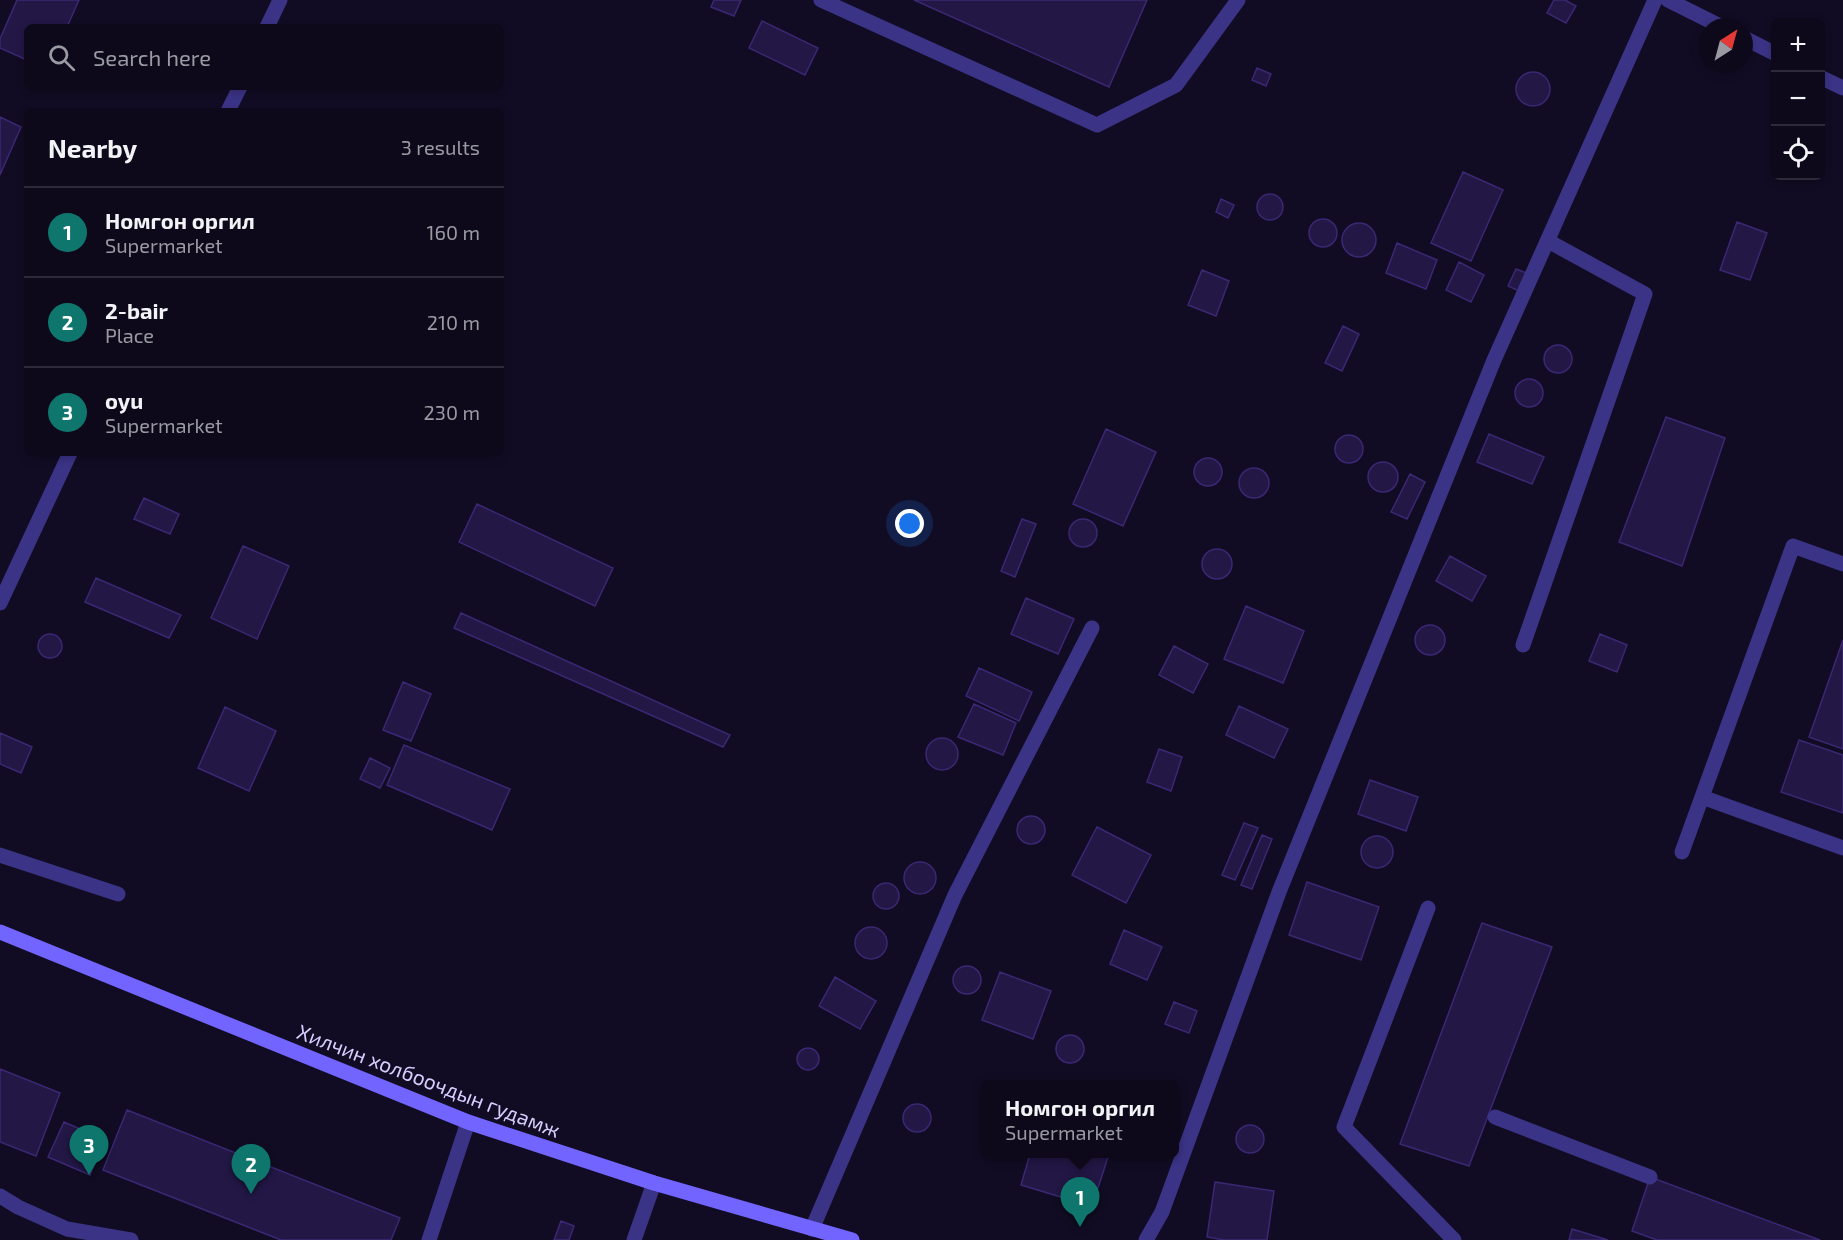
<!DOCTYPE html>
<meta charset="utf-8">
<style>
body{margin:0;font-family:"Exo 2",sans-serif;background:#1b1727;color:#f1f3f6}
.controls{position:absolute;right:18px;top:18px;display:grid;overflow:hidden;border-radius:9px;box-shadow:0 3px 9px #0003}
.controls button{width:54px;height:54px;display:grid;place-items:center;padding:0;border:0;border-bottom:2px solid #2d2a39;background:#0d091a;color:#f1f3f6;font:30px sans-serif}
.compass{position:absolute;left:1699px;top:18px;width:54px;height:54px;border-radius:50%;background:#0d091a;box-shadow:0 3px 9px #0003;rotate:36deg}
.you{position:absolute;left:910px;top:524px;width:21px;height:21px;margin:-15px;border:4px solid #fff;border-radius:50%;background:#1a73e8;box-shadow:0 0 0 9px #1a73e833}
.badge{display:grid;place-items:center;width:39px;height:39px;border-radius:50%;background:#0f766e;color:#fff;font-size:20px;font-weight:700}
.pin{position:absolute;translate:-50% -50px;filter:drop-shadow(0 2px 3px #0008)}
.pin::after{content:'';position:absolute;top:32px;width:21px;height:18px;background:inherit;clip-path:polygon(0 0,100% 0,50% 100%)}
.popup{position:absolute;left:981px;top:1080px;width:198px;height:78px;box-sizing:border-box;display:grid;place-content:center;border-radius:9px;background:#0d091a;filter:drop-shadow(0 2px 4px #0005);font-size:20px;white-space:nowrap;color:#9a9aa2}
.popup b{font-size:22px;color:#f1f3f6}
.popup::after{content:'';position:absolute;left:50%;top:100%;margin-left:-12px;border:12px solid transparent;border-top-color:#0d091a}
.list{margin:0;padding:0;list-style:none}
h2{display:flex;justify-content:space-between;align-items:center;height:78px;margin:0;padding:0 24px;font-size:26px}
h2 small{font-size:20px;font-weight:400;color:#9a9aa2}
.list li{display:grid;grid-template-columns:39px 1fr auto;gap:18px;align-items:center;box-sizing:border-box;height:90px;padding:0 24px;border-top:2px solid #2d2a39}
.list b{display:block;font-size:22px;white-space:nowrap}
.list p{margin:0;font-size:20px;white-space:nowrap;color:#9a9aa2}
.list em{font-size:20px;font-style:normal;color:#9a9aa2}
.icon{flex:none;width:33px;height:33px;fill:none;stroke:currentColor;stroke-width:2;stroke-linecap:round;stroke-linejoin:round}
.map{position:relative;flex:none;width:1843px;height:1240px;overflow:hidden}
.search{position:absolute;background:#0d091a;box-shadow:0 3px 9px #0003;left:24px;top:24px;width:480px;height:66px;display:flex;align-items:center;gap:15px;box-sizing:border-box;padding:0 21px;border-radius:9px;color:#9a9aa2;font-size:22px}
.panel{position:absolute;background:#0d091a;box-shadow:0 3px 9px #0003;left:24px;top:108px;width:480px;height:348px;border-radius:9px}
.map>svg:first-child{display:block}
.building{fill:#231746;stroke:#3b2773;stroke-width:1.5}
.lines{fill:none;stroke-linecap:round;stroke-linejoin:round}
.lane{stroke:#3b3386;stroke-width:15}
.street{stroke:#3b3386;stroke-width:15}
.secondary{stroke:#7265ff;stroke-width:15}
.labels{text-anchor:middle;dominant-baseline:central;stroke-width:6;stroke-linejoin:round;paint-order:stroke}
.street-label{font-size:21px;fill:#d7ceff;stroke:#110c23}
</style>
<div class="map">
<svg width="1843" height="1240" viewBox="0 0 1843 1240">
<rect width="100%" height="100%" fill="#110c23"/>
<path class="building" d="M17,0H79L67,27H27V60L0,48V39Z
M714,0H741L734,16L711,7Z
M914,0H1147L1109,87Z
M1554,0H1565L1576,6L1566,23L1547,13Z
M762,21L818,48L805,75L749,48Z
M1257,68L1271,74L1266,86L1252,80Z
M1516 89a17 17 0 1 1 34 0a17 17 0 1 1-34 0Z
M0,117L21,127L0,175Z
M1463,172L1503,190L1471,261L1431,243Z
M1257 207a13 13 0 1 1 26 0a13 13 0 1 1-26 0Z
M1221,199L1234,205L1228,218L1216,212Z
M1309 233a14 14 0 1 1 28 0a14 14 0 1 1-28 0Z
M1737,222L1767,233L1750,280L1720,270Z
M1342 240a17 17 0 1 1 34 0a17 17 0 1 1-34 0Z
M1397,243L1437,260L1426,289L1386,273Z
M1459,262L1484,275L1471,302L1446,290Z
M1516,269L1529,274L1521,292L1508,286Z
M1202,270L1229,281L1216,316L1188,305Z
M1343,326L1359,334L1342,371L1325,363Z
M1544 359a14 14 0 1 1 28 0a14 14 0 1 1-28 0Z
M1515 393a14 14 0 1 1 28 0a14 14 0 1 1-28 0Z
M1666,417L1725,438L1682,566L1619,542Z
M1106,429L1156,452L1123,526L1073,504Z
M1489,434L1544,457L1532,484L1477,462Z
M1335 449a14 14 0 1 1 28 0a14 14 0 1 1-28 0Z
M1194 472a14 14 0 1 1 28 0a14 14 0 1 1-28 0Z
M1368 477a15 15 0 1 1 30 0a15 15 0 1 1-30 0Z
M1239 483a15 15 0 1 1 30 0a15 15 0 1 1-30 0Z
M1410,474L1425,482L1407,519L1391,512Z
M144,498L179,514L170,534L134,519Z
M477,504L613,568L595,606L459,542Z
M1022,519L1036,524L1015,577L1001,571Z
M1069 533a14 14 0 1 1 28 0a14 14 0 1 1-28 0Z
M243,546L289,566L257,639L211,618Z
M1202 564a15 15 0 1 1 30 0a15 15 0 1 1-30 0Z
M1450,556L1486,576L1472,601L1436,581Z
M96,578L181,615L169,638L85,602Z
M1026,598L1074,619L1058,654L1011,634Z
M1246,606L1304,631L1283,683L1224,659Z
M461,613L730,735L723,747L454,628Z
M1415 640a15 15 0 1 1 30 0a15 15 0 1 1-30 0Z
M1600,634L1627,645L1617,672L1589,661Z
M38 646a12 12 0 1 1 24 0a12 12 0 1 1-24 0Z
M1843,640V749L1809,737Z
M1174,646L1208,664L1193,693L1159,675Z
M979,668L1032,692L1019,721L966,696Z
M403,682L431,694L411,741L383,730Z
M974,704L1016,723L1003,755L958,737Z
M1239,706L1288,729L1274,758L1226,735Z
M225,707L276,731L249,791L198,768Z
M0,733L32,747L21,773L0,764Z
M926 754a16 16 0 1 1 32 0a16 16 0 1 1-32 0Z
M1799,740L1843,755V813L1781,792Z
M404,745L510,789L492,830L387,785Z
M1159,749L1182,757L1171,791L1147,782Z
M370,758L390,768L380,788L360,779Z
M1370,780L1418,797L1406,831L1358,814Z
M1017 830a14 14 0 1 1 28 0a14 14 0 1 1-28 0Z
M1244,823L1258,828L1235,880L1222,875Z
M1097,827L1151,855L1126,903L1072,875Z
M1262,835L1272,839L1252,889L1241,885Z
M1361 852a16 16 0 1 1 32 0a16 16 0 1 1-32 0Z
M904 878a16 16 0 1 1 32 0a16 16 0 1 1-32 0Z
M1307,882L1379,907L1361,960L1289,935Z
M873 896a13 13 0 1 1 26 0a13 13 0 1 1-26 0Z
M1482,923L1552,947L1469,1166L1400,1144Z
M855 943a16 16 0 1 1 32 0a16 16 0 1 1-32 0Z
M1124,930L1162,947L1147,980L1110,964Z
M953 980a14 14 0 1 1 28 0a14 14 0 1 1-28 0Z
M1000,972L1051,991L1033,1039L982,1020Z
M835,977L876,1001L860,1029L819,1006Z
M1174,1002L1197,1011L1189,1033L1165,1024Z
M1056 1049a14 14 0 1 1 28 0a14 14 0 1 1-28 0Z
M797 1059a11 11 0 1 1 22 0a11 11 0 1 1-22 0Z
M0,1069L60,1093L36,1156L0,1142Z
M903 1118a14 14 0 1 1 28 0a14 14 0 1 1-28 0Z
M127,1110L400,1218L391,1240H281L103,1170Z
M64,1122L105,1140L90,1175L48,1157Z
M1236 1139a14 14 0 1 1 28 0a14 14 0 1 1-28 0Z
M1030,1154H1109L1098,1188L1079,1183L1074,1201L1021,1185Z
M1650,1177L1820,1240H1657L1632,1231Z
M1215,1182L1274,1191L1267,1240H1224L1207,1237Z
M561,1221L574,1226L569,1240H554Z
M1572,1229L1608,1240H1569Z"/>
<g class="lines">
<path class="lane" d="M821,0L1097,125L1176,85L1238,0
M1668,0L1722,27
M267,27L280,0
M1744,38L1776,54
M1820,77L1843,88
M228,111L240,87
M0,603L70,453
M1523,645L1645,294L1548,241
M1702,797L1843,848
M1682,852L1793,546L1843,564
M0,855L118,894
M1428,908L1344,1127L1454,1240
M1495,1117L1650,1177
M0,1196L18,1207L67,1229L131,1240
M812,1229L955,895L1092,628
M1146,1240L1162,1212L1279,892L1494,360L1655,0"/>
<path class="street" d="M429,1240L468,1122
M634,1240L654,1183"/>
<path class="secondary" d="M0,932L468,1122L654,1183L852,1240"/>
</g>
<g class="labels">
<g class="street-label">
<text transform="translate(429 1080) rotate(21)">Хилчин холбоочдын гудамж</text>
</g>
</g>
</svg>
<div class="controls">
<button>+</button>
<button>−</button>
<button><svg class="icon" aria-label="locate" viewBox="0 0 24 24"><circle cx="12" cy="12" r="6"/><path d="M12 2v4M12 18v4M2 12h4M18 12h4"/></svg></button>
</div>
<svg class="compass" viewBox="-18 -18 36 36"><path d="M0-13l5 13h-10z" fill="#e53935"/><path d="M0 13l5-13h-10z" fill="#9a9aa2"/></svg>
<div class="you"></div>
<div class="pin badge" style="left:1080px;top:1227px">1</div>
<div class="popup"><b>Номгон оргил</b>Supermarket</div>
<div class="pin badge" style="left:251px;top:1194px">2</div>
<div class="pin badge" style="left:89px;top:1175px">3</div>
<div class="search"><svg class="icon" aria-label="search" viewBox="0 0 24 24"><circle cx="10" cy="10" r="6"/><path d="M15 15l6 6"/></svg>Search here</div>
<section class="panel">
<h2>Nearby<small>3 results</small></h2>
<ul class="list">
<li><span class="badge">1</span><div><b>Номгон оргил</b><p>Supermarket</p></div><em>160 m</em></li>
<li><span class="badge">2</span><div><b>2-bair</b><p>Place</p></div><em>210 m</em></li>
<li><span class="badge">3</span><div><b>oyu</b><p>Supermarket</p></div><em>230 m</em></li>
</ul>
</section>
</div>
